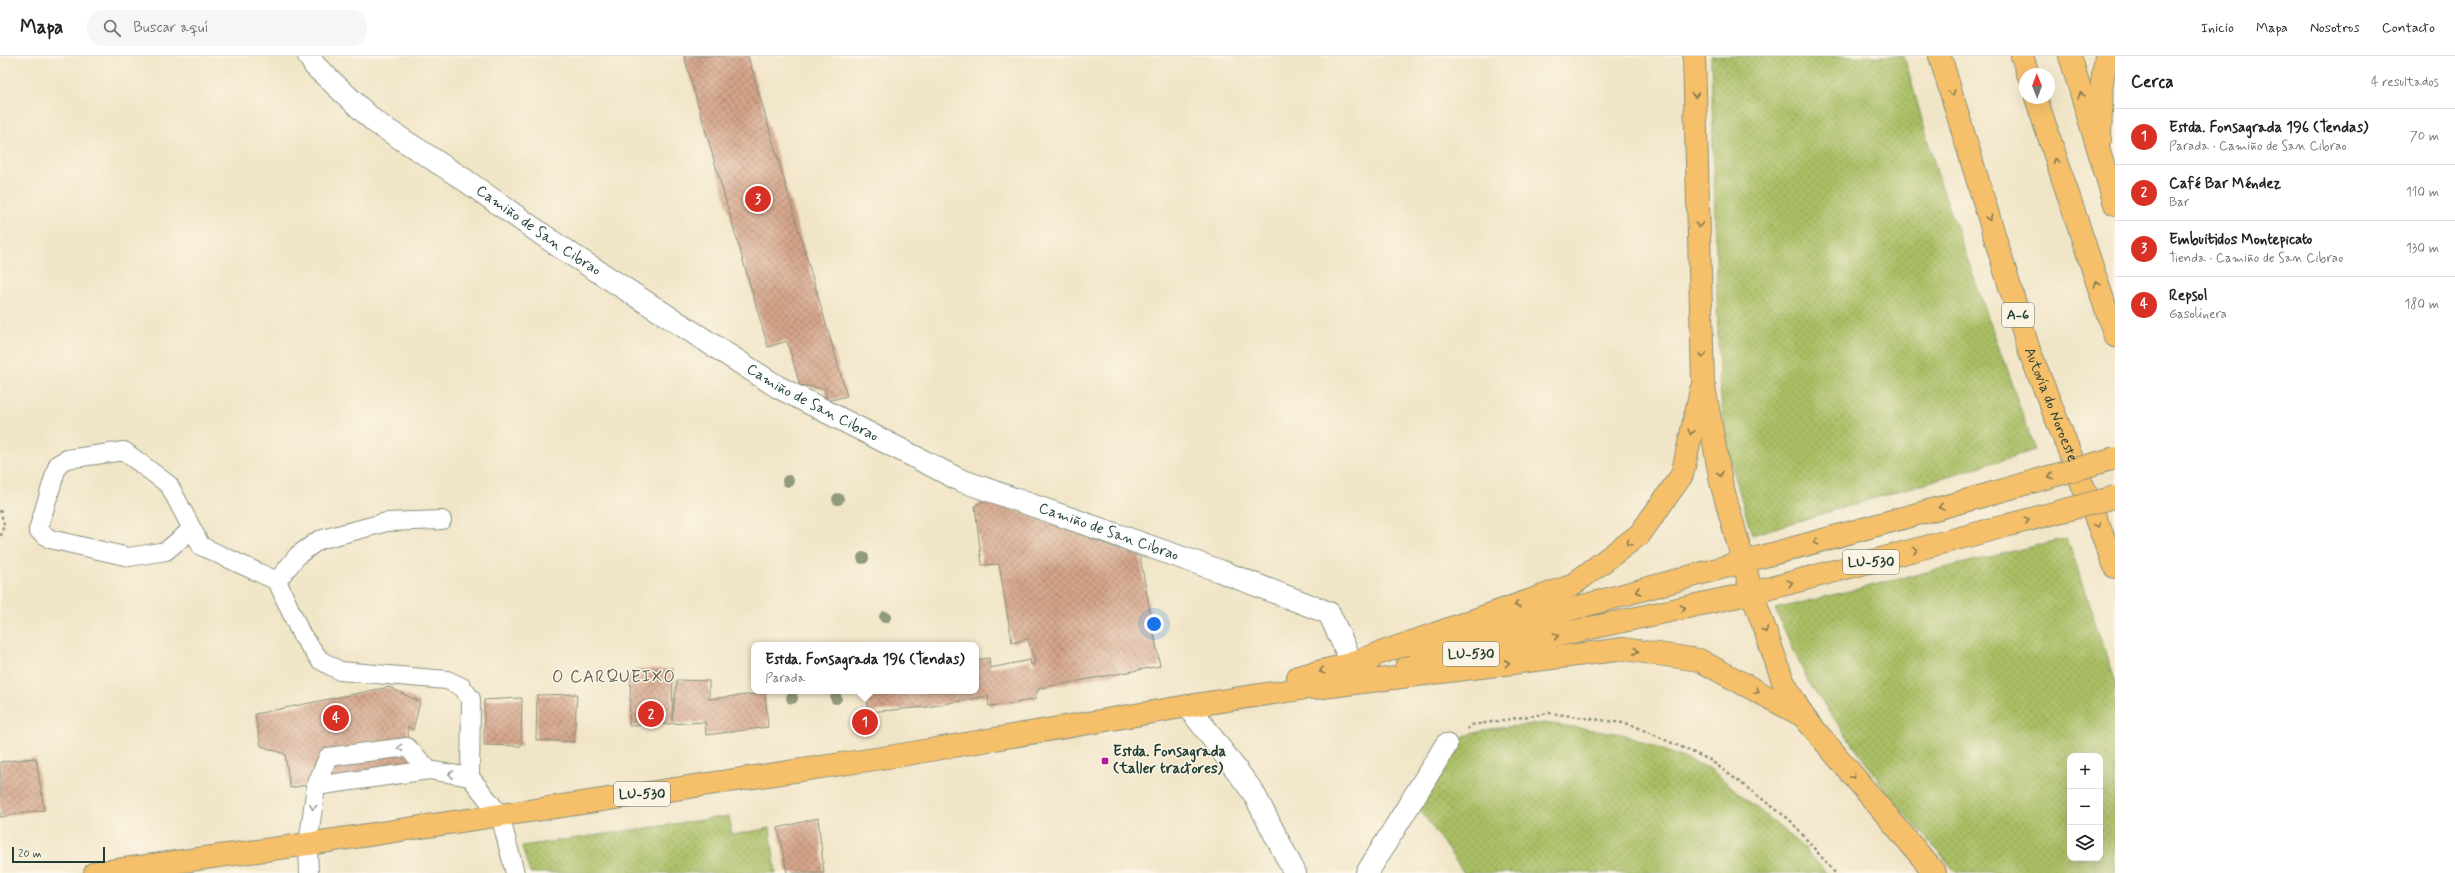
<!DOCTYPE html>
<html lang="es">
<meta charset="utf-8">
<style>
body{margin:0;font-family:Mynerve,sans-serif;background:#f6f6f6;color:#222}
.controls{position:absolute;right:12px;bottom:12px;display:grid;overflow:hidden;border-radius:8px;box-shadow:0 4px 16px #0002}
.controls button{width:36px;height:36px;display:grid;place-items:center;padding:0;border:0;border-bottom:1px solid #e0e0e0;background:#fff;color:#222;font:20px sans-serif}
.compass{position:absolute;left:2019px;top:12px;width:36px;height:36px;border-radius:50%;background:#fff;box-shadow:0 4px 16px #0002;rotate:359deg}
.scale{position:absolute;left:12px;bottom:10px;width:93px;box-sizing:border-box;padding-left:4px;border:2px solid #1f3d34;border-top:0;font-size:11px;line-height:14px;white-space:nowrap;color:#1f3d34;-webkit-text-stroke:3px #fcf5e5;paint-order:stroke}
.you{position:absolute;left:1154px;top:568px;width:14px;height:14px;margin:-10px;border:3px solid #fff;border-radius:50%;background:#1a73e8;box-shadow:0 0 0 6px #1a73e833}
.badge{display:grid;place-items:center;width:26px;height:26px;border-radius:50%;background:#d93025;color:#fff;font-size:13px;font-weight:700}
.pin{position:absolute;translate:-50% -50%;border:2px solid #fff;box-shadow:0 1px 4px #0006}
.popup{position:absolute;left:751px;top:586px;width:228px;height:52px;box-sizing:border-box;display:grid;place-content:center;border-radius:8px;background:#fff;filter:drop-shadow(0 1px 3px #0005);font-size:13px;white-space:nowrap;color:#767676}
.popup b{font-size:15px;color:#222}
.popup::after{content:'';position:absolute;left:50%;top:100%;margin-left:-8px;border:8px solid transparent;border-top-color:#fff}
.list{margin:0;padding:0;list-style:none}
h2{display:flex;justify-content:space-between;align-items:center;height:52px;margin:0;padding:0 16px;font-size:17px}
h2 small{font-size:13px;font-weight:400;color:#767676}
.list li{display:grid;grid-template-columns:26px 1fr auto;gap:12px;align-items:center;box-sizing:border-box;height:56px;padding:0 16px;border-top:1px solid #e0e0e0}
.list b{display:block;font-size:15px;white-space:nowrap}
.list p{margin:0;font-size:13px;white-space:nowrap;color:#767676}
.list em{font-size:13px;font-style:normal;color:#767676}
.icon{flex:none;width:22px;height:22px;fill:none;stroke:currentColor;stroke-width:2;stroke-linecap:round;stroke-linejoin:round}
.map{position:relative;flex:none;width:2115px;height:817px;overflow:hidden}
header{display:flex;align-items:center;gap:24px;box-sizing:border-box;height:56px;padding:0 20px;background:#fff;border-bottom:1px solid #e0e0e0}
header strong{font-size:19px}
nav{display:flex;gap:22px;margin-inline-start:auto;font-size:14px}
.search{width:280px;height:36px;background:#f6f6f6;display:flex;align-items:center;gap:10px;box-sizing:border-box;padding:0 14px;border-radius:16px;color:#767676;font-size:15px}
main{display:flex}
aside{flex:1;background:#fff}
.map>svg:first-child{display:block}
.grass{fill:url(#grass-dots);stroke:#647e4c;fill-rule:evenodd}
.building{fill:url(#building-cross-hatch)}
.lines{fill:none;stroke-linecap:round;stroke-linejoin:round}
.service-casing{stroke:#88917e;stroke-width:20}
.minor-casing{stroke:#88917e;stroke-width:24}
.primary-casing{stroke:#88917e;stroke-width:24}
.motorway-casing{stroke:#88917e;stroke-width:24}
.path{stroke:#88917e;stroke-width:2.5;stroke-dasharray:3 3;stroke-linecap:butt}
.service{stroke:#fff;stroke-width:18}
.minor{stroke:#fff;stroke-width:22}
.primary{stroke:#f6c06b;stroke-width:22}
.motorway{stroke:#f6c06b;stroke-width:22}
.primary-bridge-casing{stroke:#88917e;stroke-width:24;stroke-linecap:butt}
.primary-bridge{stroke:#f6c06b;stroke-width:22}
.tree{fill:#919a7d}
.oneway{stroke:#80784d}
.oneway2{stroke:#8f9e9a}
.poi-dot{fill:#b5179e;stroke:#fcf5e5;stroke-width:1.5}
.labels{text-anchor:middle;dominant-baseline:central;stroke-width:3;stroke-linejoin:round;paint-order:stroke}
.shield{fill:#fcf5e5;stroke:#617469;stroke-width:1}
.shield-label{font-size:14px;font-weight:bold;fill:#1f3d34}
.street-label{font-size:15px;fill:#1f3d34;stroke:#fcf5e5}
.poi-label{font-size:15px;font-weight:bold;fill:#1f3d34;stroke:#fcf5e5;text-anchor:start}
.quarter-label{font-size:17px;letter-spacing:1px;fill:#5f6152;stroke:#fcf5e5}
</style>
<header>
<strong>Mapa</strong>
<div class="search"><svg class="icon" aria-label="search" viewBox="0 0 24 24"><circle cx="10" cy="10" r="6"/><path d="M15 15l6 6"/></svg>Buscar aquí</div>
<nav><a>Inicio</a><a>Mapa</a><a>Nosotros</a><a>Contacto</a></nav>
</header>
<main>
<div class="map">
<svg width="2115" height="817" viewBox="0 0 2115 817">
<defs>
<pattern id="grass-dots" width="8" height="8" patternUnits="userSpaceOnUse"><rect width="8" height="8" fill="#a9be63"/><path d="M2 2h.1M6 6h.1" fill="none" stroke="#899c52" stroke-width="1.8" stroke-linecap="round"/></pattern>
<pattern id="building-cross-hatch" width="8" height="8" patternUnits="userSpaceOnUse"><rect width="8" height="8" fill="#d5a48a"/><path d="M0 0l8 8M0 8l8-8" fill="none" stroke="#ac8772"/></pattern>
</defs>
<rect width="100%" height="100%" fill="#fcf5e5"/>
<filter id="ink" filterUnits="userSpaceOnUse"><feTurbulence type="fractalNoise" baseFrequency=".025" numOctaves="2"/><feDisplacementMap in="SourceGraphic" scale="8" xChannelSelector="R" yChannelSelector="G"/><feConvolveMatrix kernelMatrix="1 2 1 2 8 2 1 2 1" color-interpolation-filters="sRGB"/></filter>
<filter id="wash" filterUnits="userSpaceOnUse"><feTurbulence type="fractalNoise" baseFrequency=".012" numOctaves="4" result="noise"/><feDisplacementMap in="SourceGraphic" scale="16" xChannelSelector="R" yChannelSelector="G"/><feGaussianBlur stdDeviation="0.9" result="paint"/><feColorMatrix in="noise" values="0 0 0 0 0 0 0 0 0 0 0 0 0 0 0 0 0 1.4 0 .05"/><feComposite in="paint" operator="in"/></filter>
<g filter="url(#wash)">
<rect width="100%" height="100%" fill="#f1e5c7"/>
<path class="grass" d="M1711,0H1904L1938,120L2035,394L1752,479L1726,390L1719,323Z
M2067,482L2115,626V817H1957L1891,742L1808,626L1775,553ZM2070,700H2100V802H2070Z
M1544,667L1622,678L1709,712L1803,791L1827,817H1464L1417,749L1464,680L1490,673Z
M729,760L732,779L770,772L776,817H530L522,790Z"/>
<g id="blocks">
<path class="building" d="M684,0H748L847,340L827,345L825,333L800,329L787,285L768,291Z
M986,443L1140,501L1160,610L1040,632L1035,639L1036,643L1008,648L989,650L988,640L927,651L868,656L866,635H976V604L989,602L990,612L1030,604L1031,609L1035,607L1028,583L1012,587L999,508L982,509L975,450Z
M637,613H673L672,665L677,624L709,625V643L765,637L768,671L706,679L705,666L629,670L631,619Z
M389,631L420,646L413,674L407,670L413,709L290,732L285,698L261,690L255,658Z
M577,638L574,686L536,684L537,639Z
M522,642L521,690L484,689V644Z
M36,702L44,754L0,761V706Z
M818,762L824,817H787L778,772Z"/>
</g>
</g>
<g filter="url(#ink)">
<use href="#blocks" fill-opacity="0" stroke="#88917e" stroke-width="1"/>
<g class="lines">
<defs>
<path id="service" d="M442,464L387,466L319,484L298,499L277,525L301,578L320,604L340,615L447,624L462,631L471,643L470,721
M192,473L166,495L129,501L50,483L38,474L58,408L67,403L124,395L169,429L201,490L277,525
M316,730L328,701L407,691L429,714
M309,817L308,788L316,730L429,714L470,721L500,759L515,817"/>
<g id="minor">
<path id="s1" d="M309,0L315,10L375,66L462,122L560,191L778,331L960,424L1220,515L1329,557L1352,607"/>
<path d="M1188,650L1253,736L1295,817"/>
<path d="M1367,817L1446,689"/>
</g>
<path id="primary" d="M1418,592L1503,572L1979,441
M1406,612L1752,537L1990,474
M1298,621L1371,603
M95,817L308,788L895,700L1188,650L1333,628"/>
<g id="motorway">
<path d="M1694,0L1703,325L1721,426L1752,537L1783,625L1803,660"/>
<path id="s2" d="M1940,0L2029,294L2115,511"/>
<path d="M2022,0L2028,18"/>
<path d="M2070,0L2115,148"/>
<path d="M2036,42L2115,280"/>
<path d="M2100,83L2102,27L2106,0"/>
<path d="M1352,607L1571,530L1640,478L1682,419L1701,334"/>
<path d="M1315,632L1624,593L1699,604L1803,660L1935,817"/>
</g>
</defs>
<use href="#service" class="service-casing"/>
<use href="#minor" class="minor-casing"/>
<use href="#primary" class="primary-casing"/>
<use href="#motorway" class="motorway-casing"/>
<path class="path" d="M0,454L4,468L0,483
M1467,673L1472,669L1549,657L1630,668L1710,704L1790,764L1835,817"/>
<use href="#service" class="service"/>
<use href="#minor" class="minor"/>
<use href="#primary" class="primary"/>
<use href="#motorway" class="motorway"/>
<defs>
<path id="primary-bridge" d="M1979,441L2115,402
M1990,474L2115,441"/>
</defs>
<use href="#primary-bridge" class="primary-bridge-casing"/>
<use href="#primary-bridge" class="primary-bridge"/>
</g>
<g class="tree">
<circle cx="788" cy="425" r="6"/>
<circle cx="838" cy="443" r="6"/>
<circle cx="863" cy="502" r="6"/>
<circle cx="885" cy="561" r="6"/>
<circle cx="792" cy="642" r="6"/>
<circle cx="836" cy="642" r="6"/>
</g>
<defs><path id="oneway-chevron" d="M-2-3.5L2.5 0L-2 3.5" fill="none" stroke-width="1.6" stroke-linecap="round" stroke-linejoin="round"/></defs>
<g class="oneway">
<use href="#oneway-chevron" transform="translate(1952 37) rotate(73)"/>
<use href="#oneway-chevron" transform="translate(1695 39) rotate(88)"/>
<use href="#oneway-chevron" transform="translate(2081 39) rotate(-106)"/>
<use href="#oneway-chevron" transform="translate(2056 105) rotate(-108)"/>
<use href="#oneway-chevron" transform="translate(1989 162) rotate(73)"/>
<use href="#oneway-chevron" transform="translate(1699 169) rotate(88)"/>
<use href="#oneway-chevron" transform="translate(2097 228) rotate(-108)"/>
<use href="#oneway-chevron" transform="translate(1703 299) rotate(88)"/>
<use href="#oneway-chevron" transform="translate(1691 376) rotate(103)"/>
<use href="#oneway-chevron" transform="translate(1720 418) rotate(80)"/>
<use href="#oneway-chevron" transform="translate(2051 420) rotate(164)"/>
<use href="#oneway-chevron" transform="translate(1941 451) rotate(165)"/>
<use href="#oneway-chevron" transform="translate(2027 464) rotate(-15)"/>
<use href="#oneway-chevron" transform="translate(2098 469) rotate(68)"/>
<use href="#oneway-chevron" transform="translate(1816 486) rotate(165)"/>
<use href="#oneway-chevron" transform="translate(1629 487) rotate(144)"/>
<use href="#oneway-chevron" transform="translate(1915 494) rotate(-15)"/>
<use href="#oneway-chevron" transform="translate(1790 527) rotate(-15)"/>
<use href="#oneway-chevron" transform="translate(1638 535) rotate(165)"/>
<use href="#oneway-chevron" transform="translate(1517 549) rotate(160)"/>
<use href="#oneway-chevron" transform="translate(1683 552) rotate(-12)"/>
<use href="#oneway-chevron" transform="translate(1765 574) rotate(70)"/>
<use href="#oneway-chevron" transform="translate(1556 580) rotate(-12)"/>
<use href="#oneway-chevron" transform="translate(1636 595) rotate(8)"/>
<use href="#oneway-chevron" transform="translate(1507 607) rotate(-7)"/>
<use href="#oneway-chevron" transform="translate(1322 615) rotate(165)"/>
<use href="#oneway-chevron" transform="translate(1757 635) rotate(29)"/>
<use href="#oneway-chevron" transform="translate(1853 720) rotate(50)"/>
</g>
<g class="oneway2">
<use href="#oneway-chevron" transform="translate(400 692) rotate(173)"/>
<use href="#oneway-chevron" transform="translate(451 718) rotate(-170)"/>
<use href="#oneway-chevron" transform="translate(313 751) rotate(98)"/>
</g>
</g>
<rect class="poi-dot" x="1101" y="701" width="8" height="8" rx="2"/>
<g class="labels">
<g class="shield">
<rect x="2002" y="247" width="32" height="24" rx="3"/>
<rect x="1843" y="494" width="56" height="24" rx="3"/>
<rect x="1443" y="586" width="56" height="24" rx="3"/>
<rect x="614" y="726" width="56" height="24" rx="3"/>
</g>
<g class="shield-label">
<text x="2018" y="259">A-6</text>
<text x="1871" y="506">LU-530</text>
<text x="1471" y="598">LU-530</text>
<text x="642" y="738">LU-530</text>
</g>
<g class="street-label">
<text stroke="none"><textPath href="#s1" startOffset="290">Camiño de San Cibrao</textPath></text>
<text stroke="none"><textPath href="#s1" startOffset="614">Camiño de San Cibrao</textPath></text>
<text stroke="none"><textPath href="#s2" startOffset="366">Autovía do Noroeste</textPath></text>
<text stroke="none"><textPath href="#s1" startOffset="938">Camiño de San Cibrao</textPath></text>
</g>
<g class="poi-label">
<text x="1113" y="696">Estda. Fonsagrada<tspan x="1113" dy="17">(taller tractores)</tspan></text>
</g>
<g class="quarter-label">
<text x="614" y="621">O CARQUEIXO</text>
</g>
</g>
</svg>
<div class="controls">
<button>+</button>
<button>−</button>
<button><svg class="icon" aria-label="layers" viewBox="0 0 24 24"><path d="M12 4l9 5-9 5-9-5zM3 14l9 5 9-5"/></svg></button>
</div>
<svg class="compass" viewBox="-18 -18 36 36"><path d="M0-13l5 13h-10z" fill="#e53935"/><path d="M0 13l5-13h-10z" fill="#767676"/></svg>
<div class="scale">20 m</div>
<div class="you"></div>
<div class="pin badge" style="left:865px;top:666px">1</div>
<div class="popup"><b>Estda. Fonsagrada 196 (Tendas)</b>Parada</div>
<div class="pin badge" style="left:651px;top:658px">2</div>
<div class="pin badge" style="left:758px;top:143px">3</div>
<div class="pin badge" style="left:336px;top:662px">4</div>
</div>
<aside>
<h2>Cerca<small>4 resultados</small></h2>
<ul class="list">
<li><span class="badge">1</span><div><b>Estda. Fonsagrada 196 (Tendas)</b><p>Parada · Camiño de San Cibrao</p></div><em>70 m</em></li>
<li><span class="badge">2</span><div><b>Café Bar Méndez</b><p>Bar</p></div><em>110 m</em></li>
<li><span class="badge">3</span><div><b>Embuitidos Montepicato</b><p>Tienda · Camiño de San Cibrao</p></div><em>130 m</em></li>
<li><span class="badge">4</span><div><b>Repsol</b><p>Gasolinera</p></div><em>180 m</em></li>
</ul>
</aside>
</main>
